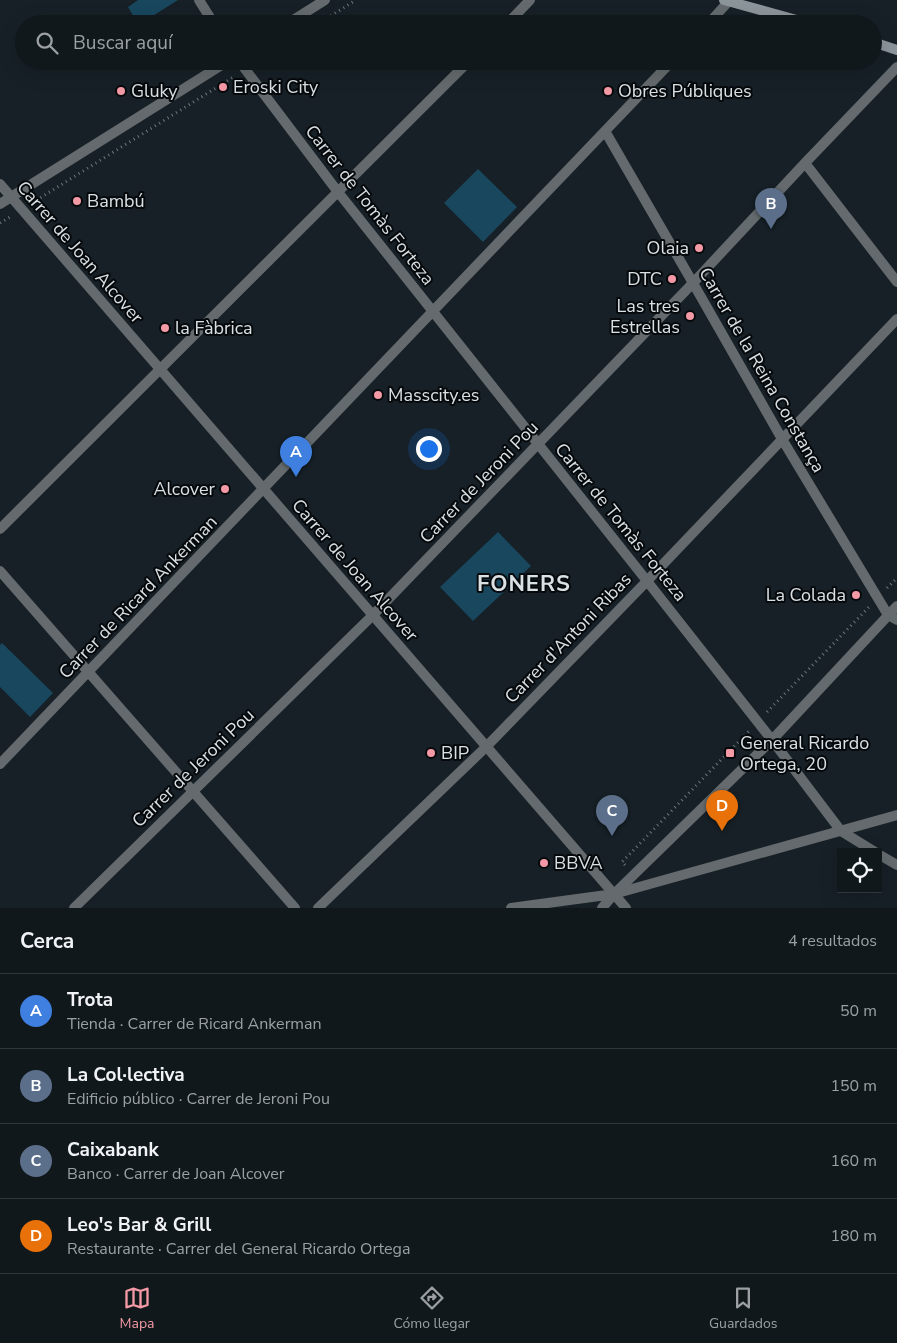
<!DOCTYPE html>
<html lang="es">
<meta charset="utf-8">
<style>
body{margin:0;font-family:"Nunito Sans",sans-serif;background:#1e2529;color:#f1f3f6}
.controls{position:absolute;right:15px;bottom:15px;display:grid;overflow:hidden;border-radius:0px;box-shadow:0 5px 20px #0002}
.controls button{width:45px;height:45px;display:grid;place-items:center;padding:0;border:0;border-bottom:1px solid #30373b;background:#10181c;color:#f1f3f6;font:25px sans-serif}
.you{position:absolute;left:428px;top:448px;width:18px;height:18px;margin:-12px;border:4px solid #fff;border-radius:50%;background:#1a73e8;box-shadow:0 0 0 8px #1a73e833}
.badge{display:grid;place-items:center;width:32px;height:32px;border-radius:50%;background:#f49aa6;color:#fff;font-size:16px;font-weight:700}
.pin{position:absolute;translate:-50% -41px;filter:drop-shadow(0 1px 2px #0008)}
.pin::after{content:'';position:absolute;top:26px;width:18px;height:15px;background:inherit;clip-path:polygon(0 0,100% 0,50% 100%)}
.list{margin:0;padding:0;list-style:none}
h2{display:flex;justify-content:space-between;align-items:center;height:65px;margin:0;padding:0 20px;font-size:21px}
h2 small{font-size:16px;font-weight:400;color:#9ca0a3}
.list li{display:grid;grid-template-columns:32px 1fr auto;gap:15px;align-items:center;box-sizing:border-box;height:75px;padding:0 20px;border-top:1px solid #30373b}
.list b{display:block;font-size:19px;white-space:nowrap}
.list p{margin:0;font-size:16px;white-space:nowrap;color:#9ca0a3}
.list em{font-size:16px;font-style:normal;color:#9ca0a3}
.icon{flex:none;width:28px;height:28px;fill:none;stroke:currentColor;stroke-width:2;stroke-linecap:round;stroke-linejoin:round}
.map{position:relative;flex:none;width:897px;height:908px;overflow:hidden}
.search{position:absolute;background:#10181c;box-shadow:0 5px 20px #0002;left:15px;right:15px;top:15px;height:55px;display:flex;align-items:center;gap:12px;box-sizing:border-box;padding:0 18px;border-radius:28px;color:#9ca0a3;font-size:19px}
.sheet{height:365px;background:#10181c}
nav{display:flex;justify-content:space-around;align-items:center;box-sizing:border-box;height:70px;border-top:1px solid #30373b;background:#10181c;font-size:14px;color:#9ca0a3}
nav a{display:grid;justify-items:center;gap:2px}
nav .on{color:#f49aa6}
.map>svg:first-child{display:block}
.green{fill:#18475e}
.lines{fill:none;stroke-linecap:round;stroke-linejoin:round}
.path{stroke:#6e777c;stroke-width:3;stroke-dasharray:1 4;stroke-linecap:butt}
.minor{stroke:#646a6d;stroke-width:10}
.tertiary{stroke:#646a6d;stroke-width:10}
.secondary{stroke:#8c959a;stroke-width:10}
.poi-dot{fill:#f49aa6;stroke:#06090c;stroke-width:2}
.labels{text-anchor:middle;dominant-baseline:central;stroke-width:4;stroke-linejoin:round;paint-order:stroke}
.poi-label{font-size:18px;fill:#dae1e5;stroke:#06090c;text-anchor:start}
.street-label{font-size:18px;fill:#dae1e5;stroke:#06090c}
.district-label{font-size:22px;font-weight:bold;letter-spacing:1px;fill:#dae1e5;stroke:#06090c}
</style>
<div class="map">
<svg width="897" height="908" viewBox="0 0 897 908">
<rect width="100%" height="100%" fill="#162026"/>
<path class="green" d="M138,0H178L140,24H138L128,7Z
M478,169L517,207L483,242L444,203Z
M498,532L531,566L473,621L440,587Z
M2,643L53,693L30,717L0,687V645Z"/>
<g class="lines">
<path class="path" d="M318,24L356,0
M32,203L235,76
M0,223L10,217
M887,588L897,578
M767,712L869,607
M625,865L622,862L749,731"/>
<path class="minor" d="M199,0L214,24
M287,24L325,0
M507,24L530,0
M708,24L729,1
M239,61L338,192L647,581L772,740L841,831L875,852
M605,131L693,283L782,439L888,615L897,620
M805,163L897,282
M0,204L228,61
M0,529L469,61
M0,571L295,908
M0,764L672,61
M878,854L897,865
M74,908L373,615L693,283L805,163L897,67
M318,908L486,747L647,581L897,319"/>
<path class="tertiary" d="M0,184L626,908
M511,908L614,894L897,815
M602,908L614,894L772,740L897,606"/>
<path class="secondary" d="M724,0L811,24
M873,42L897,50"/>
</g>
<g class="poi-dot">
<circle cx="223" cy="87" r="5"/>
<circle cx="121" cy="91" r="5"/>
<circle cx="608" cy="91" r="5"/>
<circle cx="77" cy="201" r="5"/>
<circle cx="699" cy="248" r="5"/>
<circle cx="672" cy="279" r="5"/>
<circle cx="690" cy="316" r="5"/>
<circle cx="165" cy="328" r="5"/>
<circle cx="378" cy="395" r="5"/>
<circle cx="225" cy="489" r="5"/>
<circle cx="856" cy="595" r="5"/>
<circle cx="431" cy="753" r="5"/>
<rect x="725" y="748" width="10" height="10" rx="2.5"/>
<circle cx="544" cy="863" r="5"/>
</g>
<g class="labels">
<g class="poi-label">
<text x="233" y="87">Eroski City</text>
<text x="131" y="91">Gluky</text>
<text x="618" y="91">Obres Públiques</text>
<text x="87" y="201">Bambú</text>
<text x="689" y="248" text-anchor="end">Olaia</text>
<text x="662" y="279" text-anchor="end">DTC</text>
<text x="680" y="306" text-anchor="end">Las tres<tspan x="680" dy="21">Estrellas</tspan></text>
<text x="175" y="328">la Fàbrica</text>
<text x="388" y="395">Masscity.es</text>
<text x="215" y="489" text-anchor="end">Alcover</text>
<text x="846" y="595" text-anchor="end">La Colada</text>
<text x="740" y="743">General Ricardo<tspan x="740" dy="21">Ortega, 20</tspan></text>
<text x="441" y="753">BIP</text>
<text x="554" y="863">BBVA</text>
</g>
<g class="street-label">
<text transform="translate(370 205) rotate(52)">Carrer de Tomàs Forteza</text>
<text transform="translate(80 252) rotate(49)">Carrer de Joan Alcover</text>
<text transform="translate(762 370) rotate(60)">Carrer de la Reina Constança</text>
<text transform="translate(479 482) rotate(-46)">Carrer de Jeroni Pou</text>
<text transform="translate(621 522) rotate(51)">Carrer de Tomàs Forteza</text>
<text transform="translate(355 570) rotate(49)">Carrer de Joan Alcover</text>
<text transform="translate(138 597) rotate(-46)">Carrer de Ricard Ankerman</text>
<text transform="translate(568 638) rotate(-46)">Carrer d'Antoni Ribas</text>
<text transform="translate(193 768) rotate(-44)">Carrer de Jeroni Pou</text>
</g>
<g class="district-label">
<text x="524" y="584">FONERS</text>
</g>
</g>
</svg>
<div class="controls">
<button><svg class="icon" aria-label="locate" viewBox="0 0 24 24"><circle cx="12" cy="12" r="6"/><path d="M12 2v4M12 18v4M2 12h4M18 12h4"/></svg></button>
</div>
<div class="you"></div>
<div class="pin badge" style="left:296px;top:477px;background:#3f7fe0">A</div>
<div class="pin badge" style="left:771px;top:229px;background:#5c6f8a">B</div>
<div class="pin badge" style="left:612px;top:836px;background:#5c6f8a">C</div>
<div class="pin badge" style="left:722px;top:831px;background:#e8710a">D</div>
<div class="search"><svg class="icon" aria-label="search" viewBox="0 0 24 24"><circle cx="10" cy="10" r="6"/><path d="M15 15l6 6"/></svg>Buscar aquí</div>
</div>
<section class="sheet">
<h2>Cerca<small>4 resultados</small></h2>
<ul class="list">
<li><span class="badge" style="background:#3f7fe0">A</span><div><b>Trota</b><p>Tienda · Carrer de Ricard Ankerman</p></div><em>50 m</em></li>
<li><span class="badge" style="background:#5c6f8a">B</span><div><b>La Col·lectiva</b><p>Edificio público · Carrer de Jeroni Pou</p></div><em>150 m</em></li>
<li><span class="badge" style="background:#5c6f8a">C</span><div><b>Caixabank</b><p>Banco · Carrer de Joan Alcover</p></div><em>160 m</em></li>
<li><span class="badge" style="background:#e8710a">D</span><div><b>Leo's Bar &amp; Grill</b><p>Restaurante · Carrer del General Ricardo Ortega</p></div><em>180 m</em></li>
</ul>
</section>
<nav>
<a class="on"><svg class="icon" aria-label="map" viewBox="0 0 24 24"><path d="M3 6l6-2 6 2 6-2v14l-6 2-6-2-6 2zM9 4v14M15 6v14"/></svg>Mapa</a>
<a><svg class="icon" aria-label="directions" viewBox="0 0 24 24"><path d="M12 3l9 9-9 9-9-9zM9 14v-3h6M13 9l2 2-2 2"/></svg>Cómo llegar</a>
<a><svg class="icon" aria-label="saved" viewBox="0 0 24 24"><path d="M7 4h10v16l-5-4-5 4z"/></svg>Guardados</a>
</nav>
